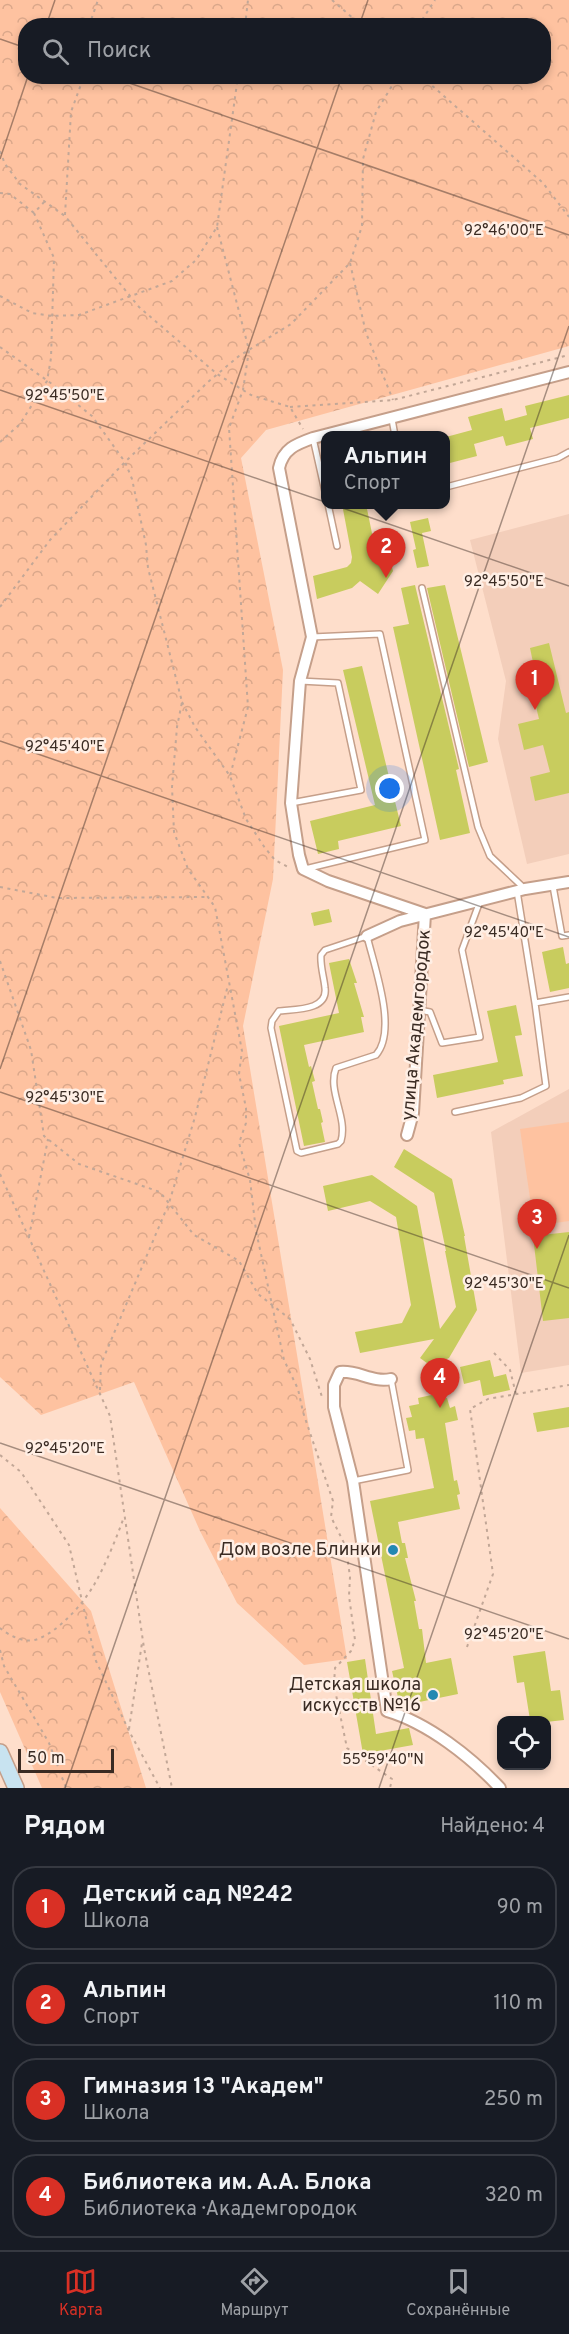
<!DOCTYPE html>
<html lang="ru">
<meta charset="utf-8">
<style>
body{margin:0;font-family:Overpass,sans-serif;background:#20242c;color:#f1f3f6}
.controls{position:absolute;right:18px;bottom:18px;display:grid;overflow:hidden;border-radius:12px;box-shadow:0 3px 9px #0003}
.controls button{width:54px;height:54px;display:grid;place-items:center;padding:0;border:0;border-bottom:2px solid #363941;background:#171b24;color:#f1f3f6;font:30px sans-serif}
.scale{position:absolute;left:18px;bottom:15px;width:96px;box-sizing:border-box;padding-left:6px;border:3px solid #3a2b23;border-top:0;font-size:16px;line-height:21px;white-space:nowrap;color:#3a2b23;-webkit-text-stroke:4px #ffefe5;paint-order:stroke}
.you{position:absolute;left:390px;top:789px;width:21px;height:21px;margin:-15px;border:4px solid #fff;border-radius:50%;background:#1a73e8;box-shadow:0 0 0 9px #1a73e833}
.badge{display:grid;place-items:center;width:39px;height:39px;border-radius:50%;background:#d93025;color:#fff;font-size:20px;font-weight:700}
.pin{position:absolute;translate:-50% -50px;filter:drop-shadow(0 2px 3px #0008)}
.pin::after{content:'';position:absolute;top:32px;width:21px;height:18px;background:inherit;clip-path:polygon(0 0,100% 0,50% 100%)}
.popup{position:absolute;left:321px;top:431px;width:129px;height:78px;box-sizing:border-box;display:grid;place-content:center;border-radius:12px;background:#171b24;filter:drop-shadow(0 2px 4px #0005);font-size:20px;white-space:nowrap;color:#9ea1a6}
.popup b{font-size:22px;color:#f1f3f6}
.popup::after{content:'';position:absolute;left:50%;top:100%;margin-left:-12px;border:12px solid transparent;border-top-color:#171b24}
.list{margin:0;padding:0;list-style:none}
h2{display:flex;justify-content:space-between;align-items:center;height:78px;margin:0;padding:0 24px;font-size:26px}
h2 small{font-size:20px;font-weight:400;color:#9ea1a6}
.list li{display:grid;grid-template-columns:39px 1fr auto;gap:18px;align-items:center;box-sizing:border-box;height:84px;margin:0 12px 12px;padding:0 12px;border:2px solid #363941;border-radius:24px}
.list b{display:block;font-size:22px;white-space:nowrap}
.list p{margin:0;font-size:20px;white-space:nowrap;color:#9ea1a6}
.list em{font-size:20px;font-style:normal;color:#9ea1a6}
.icon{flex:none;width:33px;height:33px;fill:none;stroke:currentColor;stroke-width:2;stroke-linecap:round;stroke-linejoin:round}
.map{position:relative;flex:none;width:569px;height:1788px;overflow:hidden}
.search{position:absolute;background:#171b24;box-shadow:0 3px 9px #0003;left:18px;right:18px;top:18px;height:66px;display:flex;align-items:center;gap:15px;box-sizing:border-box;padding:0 21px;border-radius:24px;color:#9ea1a6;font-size:22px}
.sheet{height:462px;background:#171b24}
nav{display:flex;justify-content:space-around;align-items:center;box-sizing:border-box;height:84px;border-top:2px solid #363941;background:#171b24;font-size:16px;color:#9ea1a6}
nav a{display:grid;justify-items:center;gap:3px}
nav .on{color:#d93025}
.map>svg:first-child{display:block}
.built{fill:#f3ceba}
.forest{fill:url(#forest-crowns);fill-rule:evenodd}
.park{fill:#fec2a0}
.building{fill:#c8cc5e}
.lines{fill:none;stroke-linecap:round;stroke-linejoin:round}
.lane-casing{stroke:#c59f8a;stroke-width:8}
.street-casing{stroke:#c59f8a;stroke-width:14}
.secondary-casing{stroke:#c59f8a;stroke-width:18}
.path{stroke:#c2a797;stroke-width:2;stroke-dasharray:3 4.5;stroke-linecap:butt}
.lane{stroke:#fff;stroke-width:5}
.street{stroke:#fff;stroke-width:10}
.secondary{stroke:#c8e3f0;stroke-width:15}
.ticks{fill:none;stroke:#3a2b23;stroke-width:1.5;stroke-opacity:0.45}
.poi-dot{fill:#2388b2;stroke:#ffefe5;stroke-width:2}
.labels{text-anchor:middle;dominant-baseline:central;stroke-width:5;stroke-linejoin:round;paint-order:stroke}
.street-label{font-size:18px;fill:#3a2b23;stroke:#ffefe5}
.poi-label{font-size:18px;fill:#3a2b23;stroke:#ffefe5;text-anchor:end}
.ticks-label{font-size:15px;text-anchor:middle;fill:#3a2b23;stroke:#ffefe5;stroke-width:5;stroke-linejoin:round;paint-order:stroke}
</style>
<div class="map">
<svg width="569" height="1788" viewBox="0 0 569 1788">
<defs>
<pattern id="forest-crowns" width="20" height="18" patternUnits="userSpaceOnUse" patternTransform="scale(1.5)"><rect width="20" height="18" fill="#fec2a0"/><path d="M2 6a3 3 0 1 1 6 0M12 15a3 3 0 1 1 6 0" fill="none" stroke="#daa78a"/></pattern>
</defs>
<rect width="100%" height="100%" fill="#fedecb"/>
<path class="built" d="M569,514V854L527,864L498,739L506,681L470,540Z
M569,1089V1365L521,1373L491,1132Z"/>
<path class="forest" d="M0,0H569V346L266,430L241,458L283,670L273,879L243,1026L347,1659L304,1665L237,1603L200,1531L134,1382L41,1415L0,1377ZM26,26H544V76H26Z
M0,1508L91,1611L146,1788H42L0,1692Z"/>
<path class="park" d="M569,1122V1221L534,1226L520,1129Z"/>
<path class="building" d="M569,395V418L530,428L533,439L506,446L503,436L474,444L477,456L446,464V437L472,430L468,417L502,408L505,421L527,415L525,406Z
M342,504H366L375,548L386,545L393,571L378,594L360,581L352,588L317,599L313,576L347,567L351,563L352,557Z
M428,518L431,531L422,533L429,566L417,568L413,550L416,549L410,522Z
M415,585L459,769L456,770L470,833L440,840L393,627L409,624L401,588Z
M445,585L488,762L469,767L427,588Z
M549,643L566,713L569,712V793L535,801L530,777L550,772L543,745L524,750L518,724L539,719L528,674L535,672L530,648Z
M362,666L401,826L338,841L339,849L318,854L310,821L375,805L343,670Z
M329,909L332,922L314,926L311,913Z
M563,947L566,964L569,963V988L550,992L542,952Z
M349,959L357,983H354L364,1017H361L364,1032L304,1045L309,1067L311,1066L315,1081L312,1082L318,1109H320L323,1122L321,1123L325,1142L304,1146L279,1026L339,1013L329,963Z
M516,1005L522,1035L515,1036L523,1076L503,1080L504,1084L437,1098L433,1075L498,1062L487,1011Z
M404,1149L452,1179L465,1236H464L477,1310L449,1358L431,1366L420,1358L434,1339L360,1353L355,1332L402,1323L411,1305L396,1217L370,1201L328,1211L323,1186L372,1175L417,1206L440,1329L456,1307L445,1251H446L434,1193L394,1167Z
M569,1232V1318L543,1321L533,1236Z
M490,1360L494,1377L506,1374L510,1390L483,1396L480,1380L464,1384L460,1367Z
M436,1394L437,1400L447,1398L450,1408L455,1406L458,1420L445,1423L454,1481L457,1480L460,1494L457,1495L460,1509L398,1522L402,1543H405L408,1558H405L416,1601H414L419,1629H422L426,1663L451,1658L458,1694L400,1706L392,1671L404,1668L370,1501L434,1488L424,1438L416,1439L415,1430L409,1431L406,1418L412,1417L409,1406L419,1404L418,1398Z
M569,1407V1427L537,1432L533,1413Z
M545,1651L551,1691L560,1690L564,1720L546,1722V1720H530L524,1682L517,1683L513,1656Z
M365,1659L376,1734L409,1728L413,1745L363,1754L347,1662Z"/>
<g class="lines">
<defs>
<path id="lane" d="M392,419L395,436
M313,438L326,496
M446,487L558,458L569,452
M328,504L337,546
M422,588L478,827L490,856L525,889
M291,803L361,790L338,683L300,681
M305,869L425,840L380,634L312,637
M553,886L562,936L569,935
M517,891L535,1003L569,997
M367,936C374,966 398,1030 376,1055L336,1068C327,1091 348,1117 341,1141L338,1144L301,1153L297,1151L271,1028L272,1021L279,1011C294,1009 328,1011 325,988C324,977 320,966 321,955L325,950Z
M419,1010L430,1012L442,1043L480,1037L462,950L480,901
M455,1112L521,1098L546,1086L535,1003
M353,1481L408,1470L391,1379"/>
<path id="street" d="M425,914L328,881L303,869L299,855L291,803L300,681L312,637L279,468C283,449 296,444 313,438L569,372
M367,936L400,921L525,889L569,882
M407,1135L413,1113L425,914
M391,1379C372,1383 358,1370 340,1372L334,1385V1407L353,1481L387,1711C428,1723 471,1757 500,1788"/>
<path id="secondary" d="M0,1752L16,1788"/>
</defs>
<use href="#lane" class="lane-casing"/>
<use href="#street" class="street-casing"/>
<use href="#secondary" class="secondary-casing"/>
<path class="path" d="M332,0L362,26
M89,26L98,0
M245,26L248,0
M418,26L435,0
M421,76L543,183L569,217
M0,151L5,164L20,184L65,216L139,307L217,374L251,395L290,407L303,429
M0,193L10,194L34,213
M65,215L71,112L84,76
M217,227L249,350L243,390L229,428L248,707L230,776
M350,263L366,333L393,400
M0,296L32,313L52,316L79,315L172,281L196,260L217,227L238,76
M0,347L52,384L92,416L125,462L132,479L146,545L148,568L182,702L177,727L172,787L174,832L188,869L215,907L242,1051L239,1074L246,1108V1123L239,1143L250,1180L256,1231L284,1360L298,1389L303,1412L333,1501L331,1517L346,1547L350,1577L349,1596L355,1640L351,1651L335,1668L334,1685L347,1748L392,1779L390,1788
M290,407L393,400L569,355
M0,442L20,424L47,381L51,358L54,258L34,213L45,201
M0,607L50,540L125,462L208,382L239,356L291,324L350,263L362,226L363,159L376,112L398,76
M182,702L195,727L230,776L246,819L265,848L275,860L290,868
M0,887L57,898L208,897
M0,961L31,1050L44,1136L79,1164L160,1192L194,1235L239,1261L258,1294L290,1319L310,1359L322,1397
M0,1174L110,1416L144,1648L172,1788
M29,1237L48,1139
M494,1353L510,1370L516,1394
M100,1390L101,1364L169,1203L195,1117L228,985
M0,1455L21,1472L69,1545L96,1661L129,1731L160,1788
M0,1628C9,1636 26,1644 38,1639C60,1630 82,1605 94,1585C106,1564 116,1539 124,1517
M467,1647L493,1574L470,1409L488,1399L569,1385
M0,1650L4,1666L49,1743L66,1788
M129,1729L142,1643"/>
<use href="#lane" class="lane"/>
<use href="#street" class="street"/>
<use href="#secondary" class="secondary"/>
</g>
<path class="ticks" d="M46,26L55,0M359,26L368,0M0,39L26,48M109,76L569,235M0,159L28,76M0,390L569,586M0,741L569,937M0,1069L342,76M0,1092L569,1288M0,1443L569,1639M65,1788L569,326M379,1788L569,1235"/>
<g class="poi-dot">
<circle cx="393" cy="1550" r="6"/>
<circle cx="433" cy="1695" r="6"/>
</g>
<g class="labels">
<g class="street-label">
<text transform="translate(417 1025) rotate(-85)">улица Академгородок</text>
</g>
<g class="poi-label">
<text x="381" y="1550">Дом возле Блинки</text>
<text x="421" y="1685">Детская школа<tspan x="421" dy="21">искусств №16</tspan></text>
</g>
</g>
<g class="ticks-label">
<text x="504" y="235">92°46'00"E</text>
<text x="65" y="400">92°45'50"E</text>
<text x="504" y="586">92°45'50"E</text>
<text x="65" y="751">92°45'40"E</text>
<text x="504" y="937">92°45'40"E</text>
<text x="65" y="1102">92°45'30"E</text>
<text x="504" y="1288">92°45'30"E</text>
<text x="65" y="1453">92°45'20"E</text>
<text x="504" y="1639">92°45'20"E</text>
<text x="383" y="1764">55°59'40"N</text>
</g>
</svg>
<div class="controls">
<button><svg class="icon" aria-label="locate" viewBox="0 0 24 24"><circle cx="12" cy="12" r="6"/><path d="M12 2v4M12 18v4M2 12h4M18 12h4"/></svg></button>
</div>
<div class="scale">50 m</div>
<div class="you"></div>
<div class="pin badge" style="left:535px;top:710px">1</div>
<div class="pin badge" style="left:386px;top:578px">2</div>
<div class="popup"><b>Альпин</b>Спорт</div>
<div class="pin badge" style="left:537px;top:1249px">3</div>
<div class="pin badge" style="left:440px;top:1408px">4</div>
<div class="search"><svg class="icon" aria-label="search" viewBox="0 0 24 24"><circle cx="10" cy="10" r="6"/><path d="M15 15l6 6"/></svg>Поиск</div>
</div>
<section class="sheet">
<h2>Рядом<small>Найдено: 4</small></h2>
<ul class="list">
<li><span class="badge">1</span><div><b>Детский сад №242</b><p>Школа</p></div><em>90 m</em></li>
<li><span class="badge">2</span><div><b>Альпин</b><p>Спорт</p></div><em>110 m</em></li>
<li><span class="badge">3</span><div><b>Гимназия 13 &quot;Академ&quot;</b><p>Школа</p></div><em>250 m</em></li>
<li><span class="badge">4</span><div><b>Библиотека им. А.А. Блока</b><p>Библиотека · Академгородок</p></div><em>320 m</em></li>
</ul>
</section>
<nav>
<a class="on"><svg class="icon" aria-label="map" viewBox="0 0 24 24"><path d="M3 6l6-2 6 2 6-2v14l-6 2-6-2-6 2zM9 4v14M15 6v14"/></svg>Карта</a>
<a><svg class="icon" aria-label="directions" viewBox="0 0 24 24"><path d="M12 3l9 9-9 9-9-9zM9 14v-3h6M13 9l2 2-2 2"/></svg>Маршрут</a>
<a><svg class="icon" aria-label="saved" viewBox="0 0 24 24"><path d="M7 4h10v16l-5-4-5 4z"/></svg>Сохранённые</a>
</nav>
